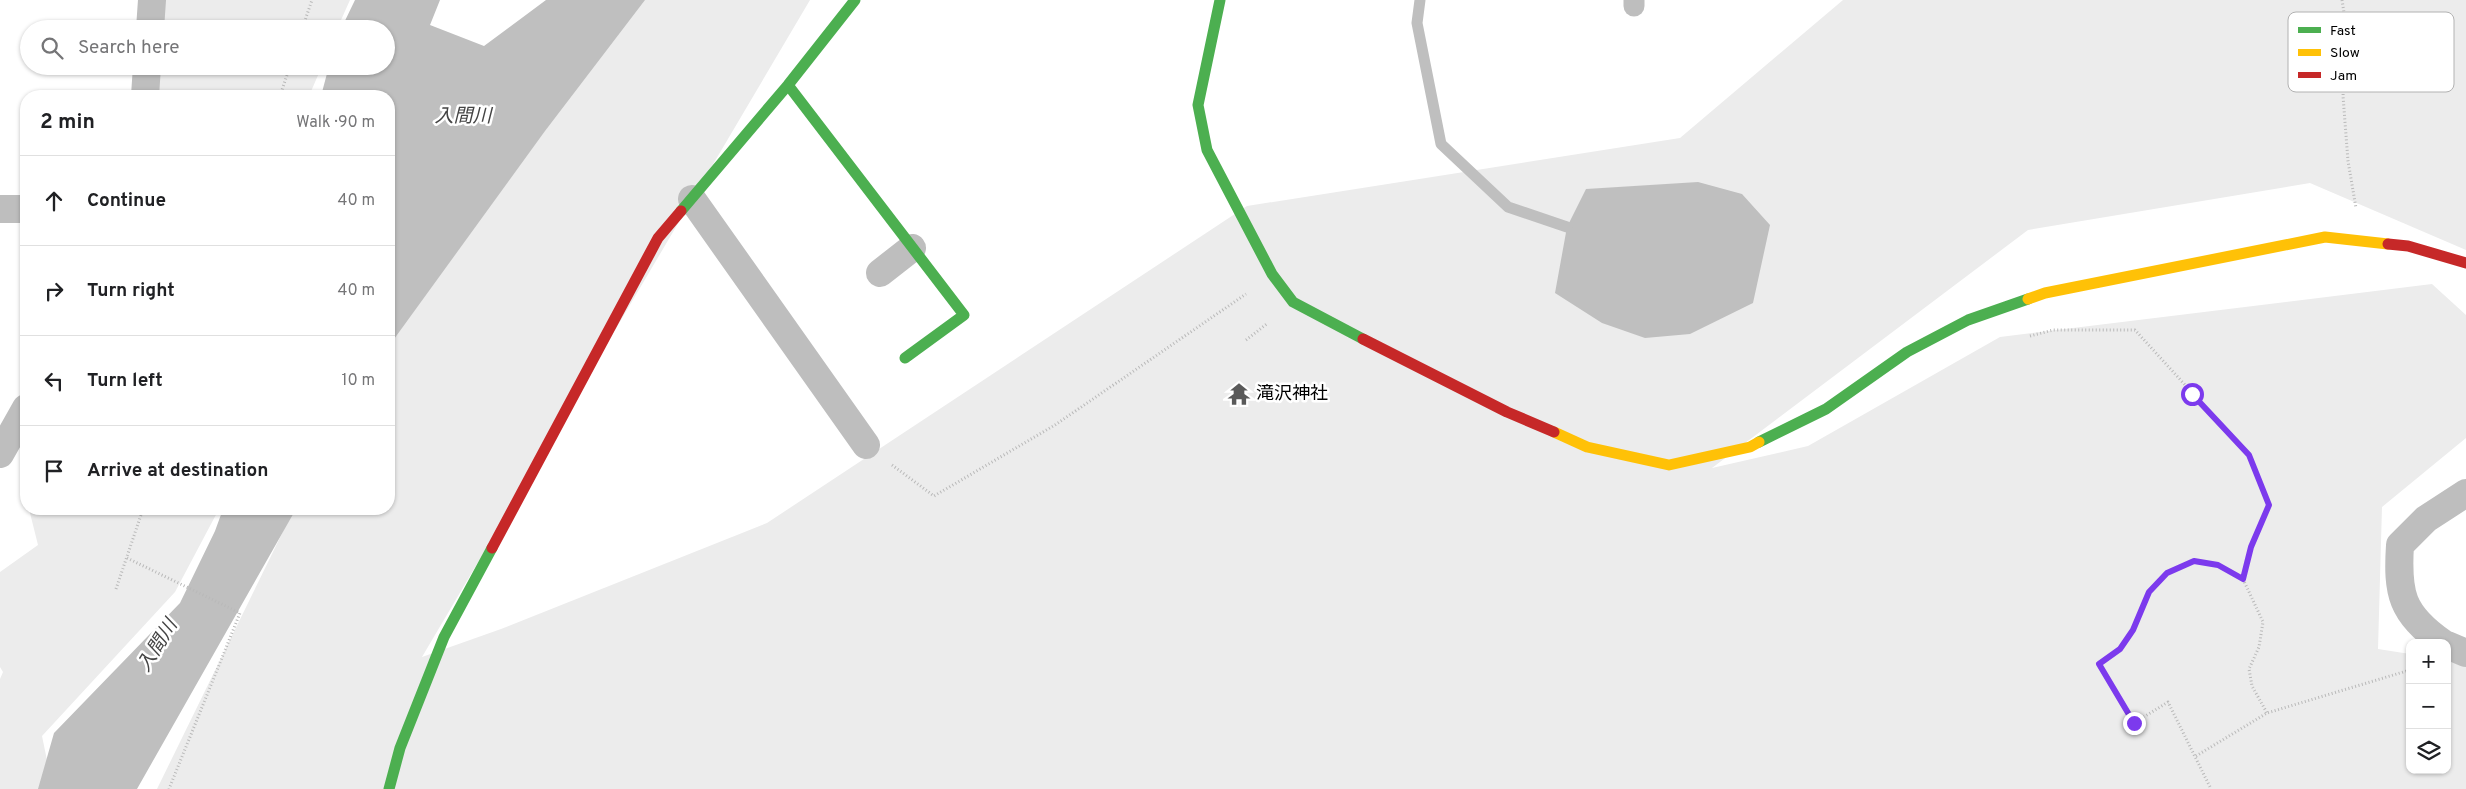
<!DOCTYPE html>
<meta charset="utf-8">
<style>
body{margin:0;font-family:Overpass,"Noto Sans JP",sans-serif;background:#f2f2f2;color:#202124}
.controls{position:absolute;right:15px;bottom:15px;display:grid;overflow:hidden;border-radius:10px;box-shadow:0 1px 4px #0004}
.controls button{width:45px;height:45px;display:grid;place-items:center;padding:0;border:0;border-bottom:1px solid #e0e0e0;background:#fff;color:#202124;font:25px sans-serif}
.stop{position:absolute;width:15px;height:15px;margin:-11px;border:4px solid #7c3aed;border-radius:50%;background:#fff}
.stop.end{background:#7c3aed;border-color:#fff;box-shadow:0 1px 5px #0008}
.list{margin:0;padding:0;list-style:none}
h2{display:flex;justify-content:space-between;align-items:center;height:65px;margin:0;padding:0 20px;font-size:21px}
h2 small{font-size:16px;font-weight:400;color:#757577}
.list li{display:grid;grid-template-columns:32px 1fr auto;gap:15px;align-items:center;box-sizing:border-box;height:90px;padding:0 20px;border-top:1px solid #e0e0e0}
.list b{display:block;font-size:19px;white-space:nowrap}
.list em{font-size:16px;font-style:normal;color:#757577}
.icon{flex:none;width:28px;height:28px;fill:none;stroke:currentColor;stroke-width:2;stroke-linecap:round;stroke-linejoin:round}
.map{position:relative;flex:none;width:2466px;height:789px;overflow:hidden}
.search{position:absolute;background:#fff;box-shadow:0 1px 4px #0004;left:20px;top:20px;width:375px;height:55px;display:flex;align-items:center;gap:12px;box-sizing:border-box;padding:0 18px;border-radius:28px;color:#757577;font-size:19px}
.panel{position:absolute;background:#fff;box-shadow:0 1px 4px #0004;left:20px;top:90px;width:375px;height:425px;border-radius:20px}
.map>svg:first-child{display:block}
.green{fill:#ececec}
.water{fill:#bfbfbf}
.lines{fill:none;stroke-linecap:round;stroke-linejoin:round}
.stream{stroke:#bfbfbf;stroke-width:11}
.path{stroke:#b9b9b9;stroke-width:3;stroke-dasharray:1 2.5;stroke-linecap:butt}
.lane{stroke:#bebebe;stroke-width:21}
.street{stroke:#bebebe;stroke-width:28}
.fast{stroke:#4caf50;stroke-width:11}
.slow{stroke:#ffc107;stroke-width:11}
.jam{stroke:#c62828;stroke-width:11}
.route{stroke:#7c3aed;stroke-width:6}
.labels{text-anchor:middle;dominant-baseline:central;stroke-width:5;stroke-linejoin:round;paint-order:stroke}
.poi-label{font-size:18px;fill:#000;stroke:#fff;text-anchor:start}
.water-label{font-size:19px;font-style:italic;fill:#444;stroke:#fff}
.key{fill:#fff;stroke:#b2b2b2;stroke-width:1}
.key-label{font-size:14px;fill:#000}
</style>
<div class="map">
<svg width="2466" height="789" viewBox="0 0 2466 789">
<rect width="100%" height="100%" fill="#fff"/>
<path class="green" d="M163,0H350L337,29H159Z
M546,0H810L422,657L501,629L767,523L1247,206L1680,138L1843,0H2466V250L2310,183L2028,230L1712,468L1808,446L2000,337L2432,284L2466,315V438L2382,507L2378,649L2410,654V770H2447V661L2466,664V789H157L294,509H389V317Z
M156,66H322L309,96H153Z
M29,509H219L175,592L42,736L53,789H0V679L3,672L0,667V572L38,545Z"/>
<path class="water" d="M355,0H440L430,25L484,46L546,0H645L545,131L389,346V96H321L329,66H386V29H341Z
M1698,182L1742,194L1770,225L1753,303L1690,334L1645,338L1602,323L1555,293L1567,227L1586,189Z
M223,509H296L137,789H38L54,733L180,603L215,531Z"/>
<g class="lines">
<path class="stream" d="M1420,0L1417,23L1441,144L1508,207L1567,227"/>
<path class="path" d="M2342,0L2347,31L2343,96L2348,161L2356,208
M302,29L312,0
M280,96L290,66
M2030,336L2053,330H2135L2249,455L2269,505L2251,547L2243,579L2218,565L2194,561L2167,573L2149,592L2133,630L2120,649L2099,664L2134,723L2168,702L2211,789
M1246,340L1268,323
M892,465L934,496L1055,425L1246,294
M127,558L240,613L169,789
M2243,579L2263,622L2259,647L2249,669L2252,686L2267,713
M116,589L143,509
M2196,756L2267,713L2410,670"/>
<path class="lane" d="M1634,6V0"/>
<path class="street" d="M150,29L152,0
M145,96L147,66
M692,199L866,445
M0,209H26
M880,273L912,248
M0,454L26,408
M2443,643C2401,614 2397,593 2400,545L2426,519L2466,493
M2447,645L2466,653"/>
<path class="fast" d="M1220,0L1198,105L1207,150L1272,274L1293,302L1363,339
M788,85L964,315L905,358
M681,211L788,85L855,0
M1759,442L1826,409L1907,352L1968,320L2028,299
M389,789L400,748L444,637L492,548"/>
<path class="slow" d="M2028,299L2045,293L2325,237L2388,244
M1554,432L1587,447L1669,465L1750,447L1759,442"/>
<path class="jam" d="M2388,244L2408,246L2466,263
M1363,339L1507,412L1554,432
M492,548L658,238L681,211"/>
</g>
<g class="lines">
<path class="route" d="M2134,723L2099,664L2120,649L2133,630L2149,592L2167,573L2194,561L2218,565L2243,579L2251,547L2269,505L2249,455L2192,394"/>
</g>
<defs>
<symbol id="temple-bare" viewBox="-9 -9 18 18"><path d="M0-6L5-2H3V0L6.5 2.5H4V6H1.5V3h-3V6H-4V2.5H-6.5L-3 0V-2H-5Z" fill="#595959" stroke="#fff" stroke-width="2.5" paint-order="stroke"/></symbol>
</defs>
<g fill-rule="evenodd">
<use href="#temple-bare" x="1223" y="378" width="32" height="32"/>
</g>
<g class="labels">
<g class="poi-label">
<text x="1256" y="394">滝沢神社</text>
</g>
<g class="water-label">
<text x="463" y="117">入間川</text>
<text transform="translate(158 646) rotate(-58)">入間川</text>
</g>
</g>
<rect x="2288" y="12" width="166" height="80" rx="8" class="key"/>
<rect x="2298" y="27" width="23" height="6" fill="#4caf50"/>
<rect x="2298" y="49" width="23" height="7" fill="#ffc107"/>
<rect x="2298" y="72" width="23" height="6" fill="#c62828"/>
<g class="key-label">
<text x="2330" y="35">Fast</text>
<text x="2330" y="57">Slow</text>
<text x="2330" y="80">Jam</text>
</g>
</svg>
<div class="controls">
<button>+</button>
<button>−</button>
<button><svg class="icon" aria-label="layers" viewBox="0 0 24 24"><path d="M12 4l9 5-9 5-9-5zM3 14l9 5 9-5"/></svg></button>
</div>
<div class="stop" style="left:2192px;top:394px"></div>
<div class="stop end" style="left:2134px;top:723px"></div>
<div class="search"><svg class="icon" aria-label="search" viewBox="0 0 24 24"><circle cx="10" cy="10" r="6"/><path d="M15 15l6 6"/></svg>Search here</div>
<section class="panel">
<h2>2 min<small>Walk · 90 m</small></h2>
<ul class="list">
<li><svg class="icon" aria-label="ahead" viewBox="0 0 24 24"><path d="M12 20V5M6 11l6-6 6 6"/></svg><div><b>Continue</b></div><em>40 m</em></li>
<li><svg class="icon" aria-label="right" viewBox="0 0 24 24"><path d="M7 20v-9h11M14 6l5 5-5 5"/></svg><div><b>Turn right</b></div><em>40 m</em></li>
<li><svg class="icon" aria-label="left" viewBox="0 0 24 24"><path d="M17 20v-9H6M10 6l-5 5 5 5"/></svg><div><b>Turn left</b></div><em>10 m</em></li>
<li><svg class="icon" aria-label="arrive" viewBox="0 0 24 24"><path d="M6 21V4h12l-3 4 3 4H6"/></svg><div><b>Arrive at destination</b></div></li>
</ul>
</section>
</div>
